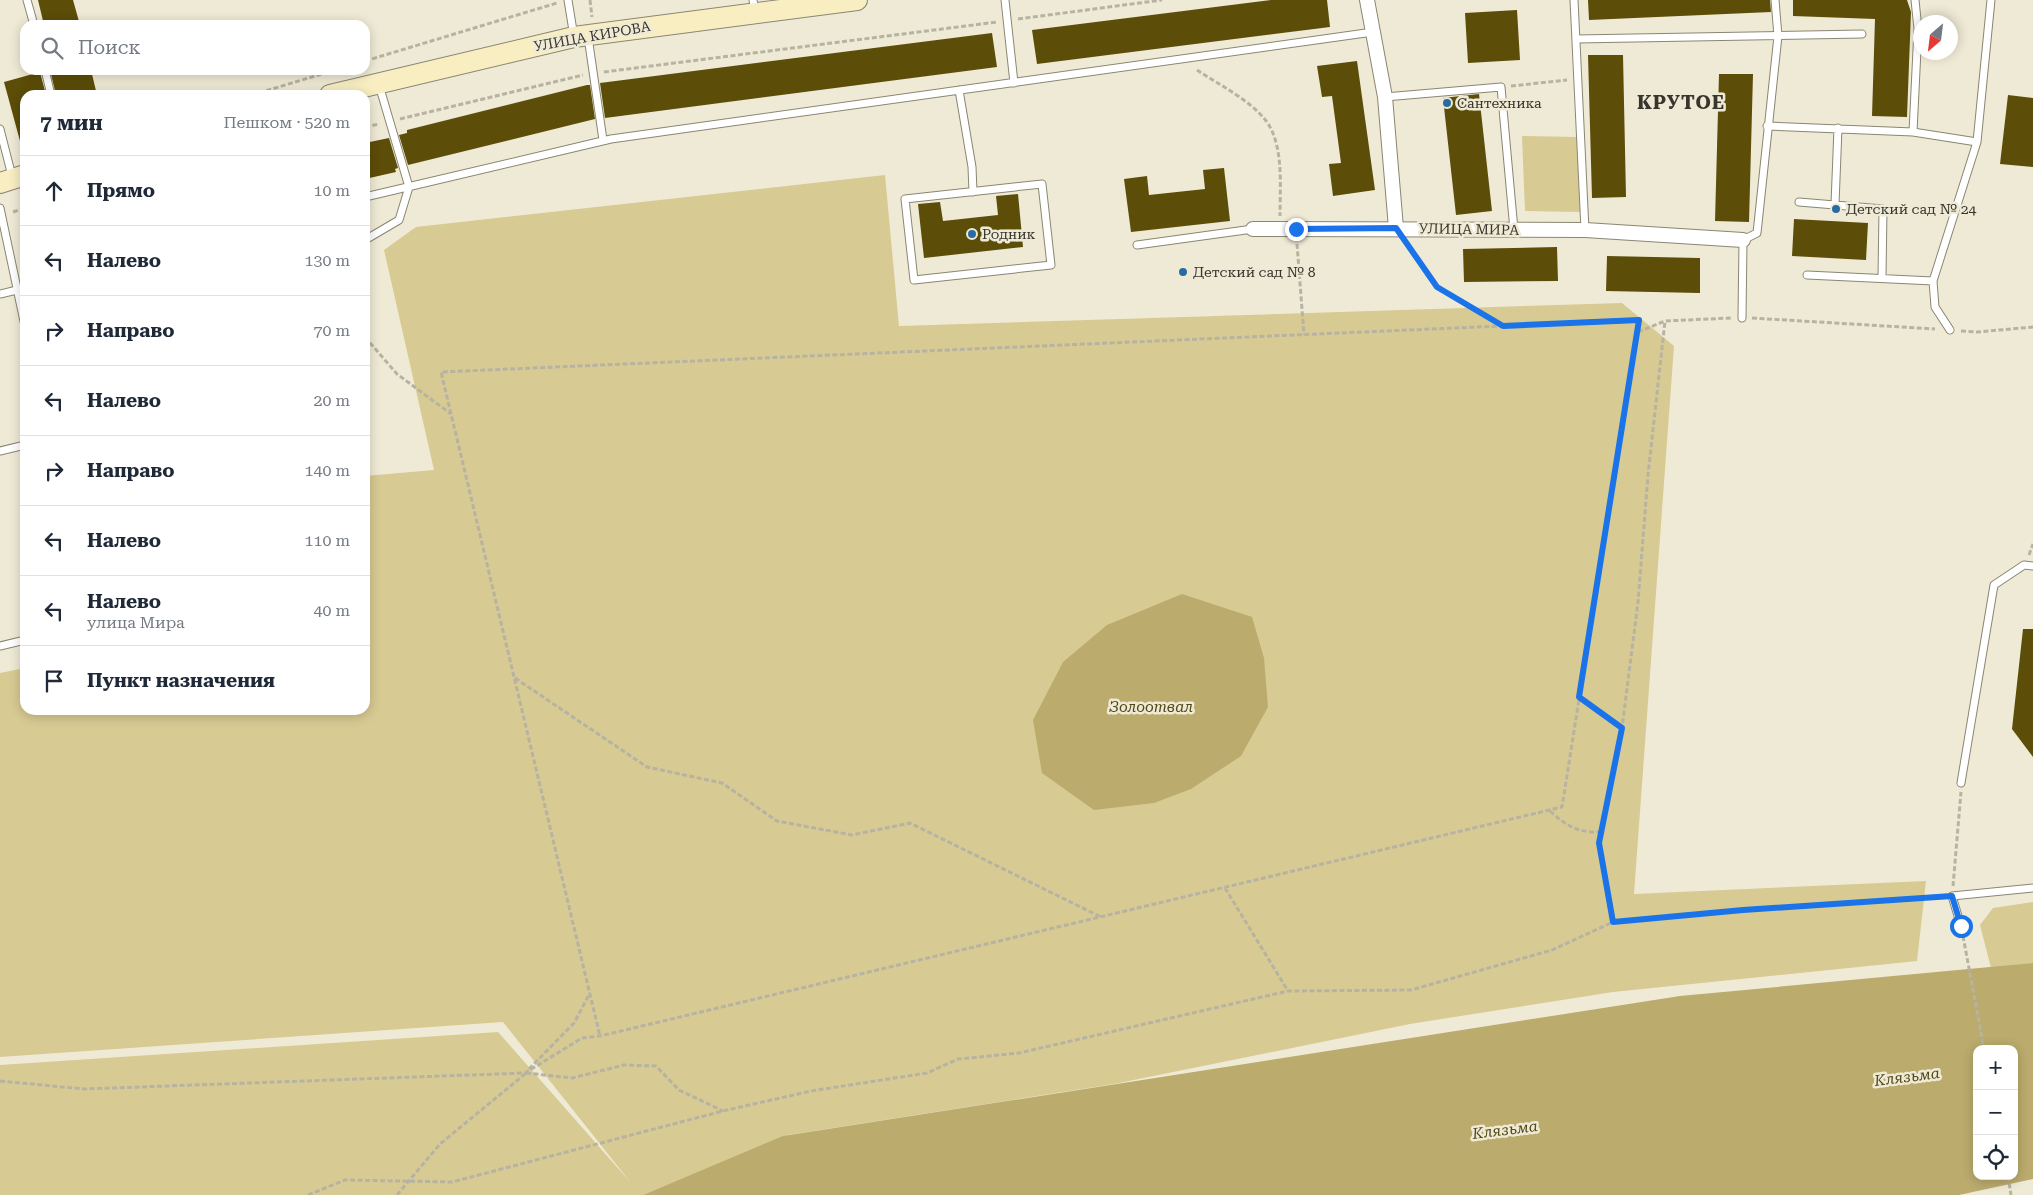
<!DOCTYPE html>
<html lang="ru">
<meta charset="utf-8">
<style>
body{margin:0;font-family:"Roboto Serif",serif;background:#f6f6f7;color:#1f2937}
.controls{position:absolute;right:15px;bottom:15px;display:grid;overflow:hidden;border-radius:10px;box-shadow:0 2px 12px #0003}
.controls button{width:45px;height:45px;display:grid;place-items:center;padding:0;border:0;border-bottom:1px solid #e0e1e3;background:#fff;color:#1f2937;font:25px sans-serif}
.compass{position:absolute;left:1913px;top:15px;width:45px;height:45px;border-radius:50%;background:#fff;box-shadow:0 2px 12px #0003;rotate:208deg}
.stop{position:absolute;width:15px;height:15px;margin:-11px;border:4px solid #1a73e8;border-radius:50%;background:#fff}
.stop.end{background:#1a73e8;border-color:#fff;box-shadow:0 1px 5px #0008}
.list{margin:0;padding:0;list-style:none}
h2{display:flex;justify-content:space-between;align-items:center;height:65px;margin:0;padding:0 20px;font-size:21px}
h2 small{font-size:16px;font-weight:400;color:#747a83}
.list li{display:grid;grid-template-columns:32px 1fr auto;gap:15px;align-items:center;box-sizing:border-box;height:70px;padding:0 20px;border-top:1px solid #e0e1e3}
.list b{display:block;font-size:19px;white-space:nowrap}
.list p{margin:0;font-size:16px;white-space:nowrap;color:#747a83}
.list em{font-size:16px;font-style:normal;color:#747a83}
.icon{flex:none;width:28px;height:28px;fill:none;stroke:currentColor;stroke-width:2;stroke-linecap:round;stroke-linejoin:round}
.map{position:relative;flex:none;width:2033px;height:1195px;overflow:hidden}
.search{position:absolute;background:#fff;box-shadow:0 2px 12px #0003;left:20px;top:20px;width:350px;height:55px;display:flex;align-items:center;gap:12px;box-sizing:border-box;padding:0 18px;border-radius:15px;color:#747a83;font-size:19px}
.panel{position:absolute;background:#fff;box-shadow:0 2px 12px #0003;left:20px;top:90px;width:350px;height:625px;border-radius:15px}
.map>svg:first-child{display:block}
.green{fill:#d8ca93}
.water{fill:#bbab6d;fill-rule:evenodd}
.building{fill:#5c4d08}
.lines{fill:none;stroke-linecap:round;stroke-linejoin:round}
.lane-casing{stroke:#8a8673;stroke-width:9}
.street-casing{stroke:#8a8673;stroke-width:16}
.secondary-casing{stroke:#8a8673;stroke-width:22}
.path{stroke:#b7b3a2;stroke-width:3;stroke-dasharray:5 2.5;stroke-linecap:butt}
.lane{stroke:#fff;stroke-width:7}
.street{stroke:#fff;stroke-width:14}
.secondary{stroke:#f8eec2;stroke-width:20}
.route{stroke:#1a73e8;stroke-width:6}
.poi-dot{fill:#286ca1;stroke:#efead5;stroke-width:2}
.labels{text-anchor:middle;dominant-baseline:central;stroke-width:5;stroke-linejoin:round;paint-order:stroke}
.street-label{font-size:14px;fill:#37352d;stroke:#efead5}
.poi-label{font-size:14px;fill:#37352d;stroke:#efead5;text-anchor:start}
.water-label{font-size:15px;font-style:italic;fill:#534817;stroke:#efead5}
.district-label{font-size:19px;font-weight:bold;letter-spacing:1px;fill:#37352d;stroke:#efead5}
</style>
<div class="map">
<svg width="2033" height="1195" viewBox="0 0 2033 1195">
<rect width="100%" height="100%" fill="#efead5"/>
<path class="green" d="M1522,136L1577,137L1580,212L1525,211Z
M885,175L899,326L1622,303L1674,346L1634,894L1926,881L1917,961L1613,992L1410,1024L1114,1084L788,1135L643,1195H0V1065L498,1032L631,1183L503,1022L0,1057V673L25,668V710H365V476L434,470L384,250L416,227Z
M2033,902V963L1991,968L1980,925L1993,908Z"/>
<path class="water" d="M1182,594L1252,617L1264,658L1268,707L1241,756L1191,789L1154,803L1094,810L1042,773L1033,720L1063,662L1107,625Z
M2033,963V1179L1959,1195H643L783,1136L1680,996ZM1977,1049H2014V1176H1977Z"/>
<path class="building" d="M38,0H73L80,25H44Z
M1271,0H1327L1330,27L1037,64L1032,30Z
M1588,0H1770L1771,12L1589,20Z
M1793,0H1907L1911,12L1907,117L1872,116L1875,19L1793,16Z
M1517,10L1520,60L1468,63L1465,13Z
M992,33L997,67L605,118L600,83Z
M1588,55H1623L1626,197L1592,198Z
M1357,61L1375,190L1333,196L1329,164L1341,163L1332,96L1322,97L1317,66Z
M50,70H91L97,95H56Z
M40,72L46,95H25V141H20L4,82Z
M1719,74H1753L1749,222L1715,221Z
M587,85H590L595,119L408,165L399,135L407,133V130Z
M1479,94L1492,211L1456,215L1443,98Z
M2008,95L2033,98V167L2000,164Z
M389,138L398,168L395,169L396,172L365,179V143Z
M1224,168L1230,221L1131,232L1124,179L1147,176L1149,195L1205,189L1203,170Z
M1018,194L1023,247L924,258L918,204L940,202L943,221L998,215L996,196Z
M1794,219L1868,223L1866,260L1792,256Z
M1557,247L1558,281L1464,282L1463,249Z
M1607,256L1700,258V293L1606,291Z
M2023,629H2033V757L2012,729Z"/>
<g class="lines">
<defs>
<path id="lane" d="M27,0L34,25
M568,0L574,37
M753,0L755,12
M1005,0L1014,83
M1574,0L1585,230
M588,37L603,140
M1576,39L1862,34
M45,70L51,95
M959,90L972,167L973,192
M1385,97L1501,87L1514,230
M1767,126L1913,132L1977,142
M0,129L12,176
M1913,132L1918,29L1915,0
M1042,184L1051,265L914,280L905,199Z
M365,197L611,139L1373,32
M1799,202L1883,209L1882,277
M1835,204L1838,128
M0,208L25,326
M365,240L399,220L409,187L379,85
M1137,245L1253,229
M1807,275L1933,281
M0,294L17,290
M1742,318L1743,240L1757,233L1778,36L1775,0
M1950,330L1935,307L1933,281L1977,142L1991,0
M0,451L25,445
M0,646L25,640
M1961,783L1994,585L2024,565L2033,566
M1961,926L1952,896L2033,888"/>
<path id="street" d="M1367,0L1385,97L1396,228
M1253,229L1585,230L1743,240"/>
<path id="secondary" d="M330,95L574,37L857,0
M0,183L25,175"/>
</defs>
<use href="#lane" class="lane-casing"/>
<use href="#street" class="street-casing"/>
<use href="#secondary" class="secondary-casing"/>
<path class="path" d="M590,0L592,17
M1018,19L1162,0
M365,61L557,3
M1197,70C1219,85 1261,105 1272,131C1283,156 1280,188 1280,216
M604,72L997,22
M1511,86L1567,80
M252,95L335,70
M400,119L583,75
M365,127L379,124
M13,212L25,208
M1297,244L1304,335
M1408,245L1437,287L1502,325
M1752,318L1935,329
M1961,331L1977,332L2033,327
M1638,332L1665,321L1731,318
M365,337L397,374L451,414
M2029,555L2033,544
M515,678L647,767L722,783L777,821L852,835L910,823L1101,917
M1579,697L1622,728
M1550,811C1565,825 1578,833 1600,832
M1953,886L1961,792
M1225,888L1288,991
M1613,922L1599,843L1622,728L1638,602L1648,475L1665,321
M1963,936L1984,1049
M529,1069L574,1023L590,993
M526,1073L572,1078L624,1065L656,1066L679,1090L723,1111
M0,1081L84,1089L525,1073L582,1038L600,1036L1562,807L1639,320L441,372L600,1036
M2008,1176L2011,1195
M308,1195L345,1180L452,1182L723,1111L811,1091L927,1073L958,1059L1019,1053L1288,991L1411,990L1552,950L1613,922L1743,910L1941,897
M397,1195L440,1144L525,1074"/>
<use href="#lane" class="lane"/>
<use href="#street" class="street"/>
<use href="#secondary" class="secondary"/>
</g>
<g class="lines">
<path class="route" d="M1296,229L1396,228L1437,287L1503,326L1639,320L1579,697L1622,728L1599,843L1613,922L1743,910L1952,896L1961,926"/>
</g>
<g class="poi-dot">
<circle cx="1447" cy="103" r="5"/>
<circle cx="1836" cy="209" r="5"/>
<circle cx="972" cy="234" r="5"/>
<circle cx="1183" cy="272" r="5"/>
</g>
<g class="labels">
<g class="street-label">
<text transform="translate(592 36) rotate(-10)">УЛИЦА КИРОВА</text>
<text transform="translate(1469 229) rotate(1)">УЛИЦА МИРА</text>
</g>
<g class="poi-label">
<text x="1457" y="103">Сантехника</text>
<text x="1846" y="209">Детский сад № 24</text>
<text x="982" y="234">Родник</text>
<text x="1193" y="272">Детский сад № 8</text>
</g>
<g class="water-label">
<text x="1151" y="707">Золоотвал</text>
<text transform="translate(1907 1077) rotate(-7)">Клязьма</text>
<text transform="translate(1505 1130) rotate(-7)">Клязьма</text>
</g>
<g class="district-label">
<text x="1681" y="102">КРУТОЕ</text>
</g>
</g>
</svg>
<div class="controls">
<button>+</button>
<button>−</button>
<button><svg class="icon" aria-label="locate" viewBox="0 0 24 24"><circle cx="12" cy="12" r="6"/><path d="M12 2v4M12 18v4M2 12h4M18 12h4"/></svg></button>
</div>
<svg class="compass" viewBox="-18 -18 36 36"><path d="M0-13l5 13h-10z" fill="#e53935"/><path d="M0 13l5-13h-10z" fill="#747a83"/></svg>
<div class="stop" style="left:1961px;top:926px"></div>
<div class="stop end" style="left:1296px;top:229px"></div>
<div class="search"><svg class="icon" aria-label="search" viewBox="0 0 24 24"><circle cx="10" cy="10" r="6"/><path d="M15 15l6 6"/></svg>Поиск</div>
<section class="panel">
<h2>7 мин<small>Пешком · 520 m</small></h2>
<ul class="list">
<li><svg class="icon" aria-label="ahead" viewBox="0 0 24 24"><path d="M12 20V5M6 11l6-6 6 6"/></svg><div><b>Прямо</b></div><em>10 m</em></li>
<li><svg class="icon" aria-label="left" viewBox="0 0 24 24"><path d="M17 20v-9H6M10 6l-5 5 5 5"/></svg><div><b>Налево</b></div><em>130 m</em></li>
<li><svg class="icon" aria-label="right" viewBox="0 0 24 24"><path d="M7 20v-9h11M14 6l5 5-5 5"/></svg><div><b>Направо</b></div><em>70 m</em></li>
<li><svg class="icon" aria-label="left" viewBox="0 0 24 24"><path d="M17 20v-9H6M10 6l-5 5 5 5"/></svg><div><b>Налево</b></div><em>20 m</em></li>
<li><svg class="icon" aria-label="right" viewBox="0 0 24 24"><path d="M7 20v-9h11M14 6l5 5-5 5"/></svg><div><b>Направо</b></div><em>140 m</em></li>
<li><svg class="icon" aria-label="left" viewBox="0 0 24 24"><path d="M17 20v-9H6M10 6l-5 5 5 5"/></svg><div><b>Налево</b></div><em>110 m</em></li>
<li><svg class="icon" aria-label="left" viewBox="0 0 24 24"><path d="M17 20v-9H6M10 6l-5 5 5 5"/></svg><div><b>Налево</b><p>улица Мира</p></div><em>40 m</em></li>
<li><svg class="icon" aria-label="arrive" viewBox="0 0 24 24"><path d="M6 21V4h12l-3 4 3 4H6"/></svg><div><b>Пункт назначения</b></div></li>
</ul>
</section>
</div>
